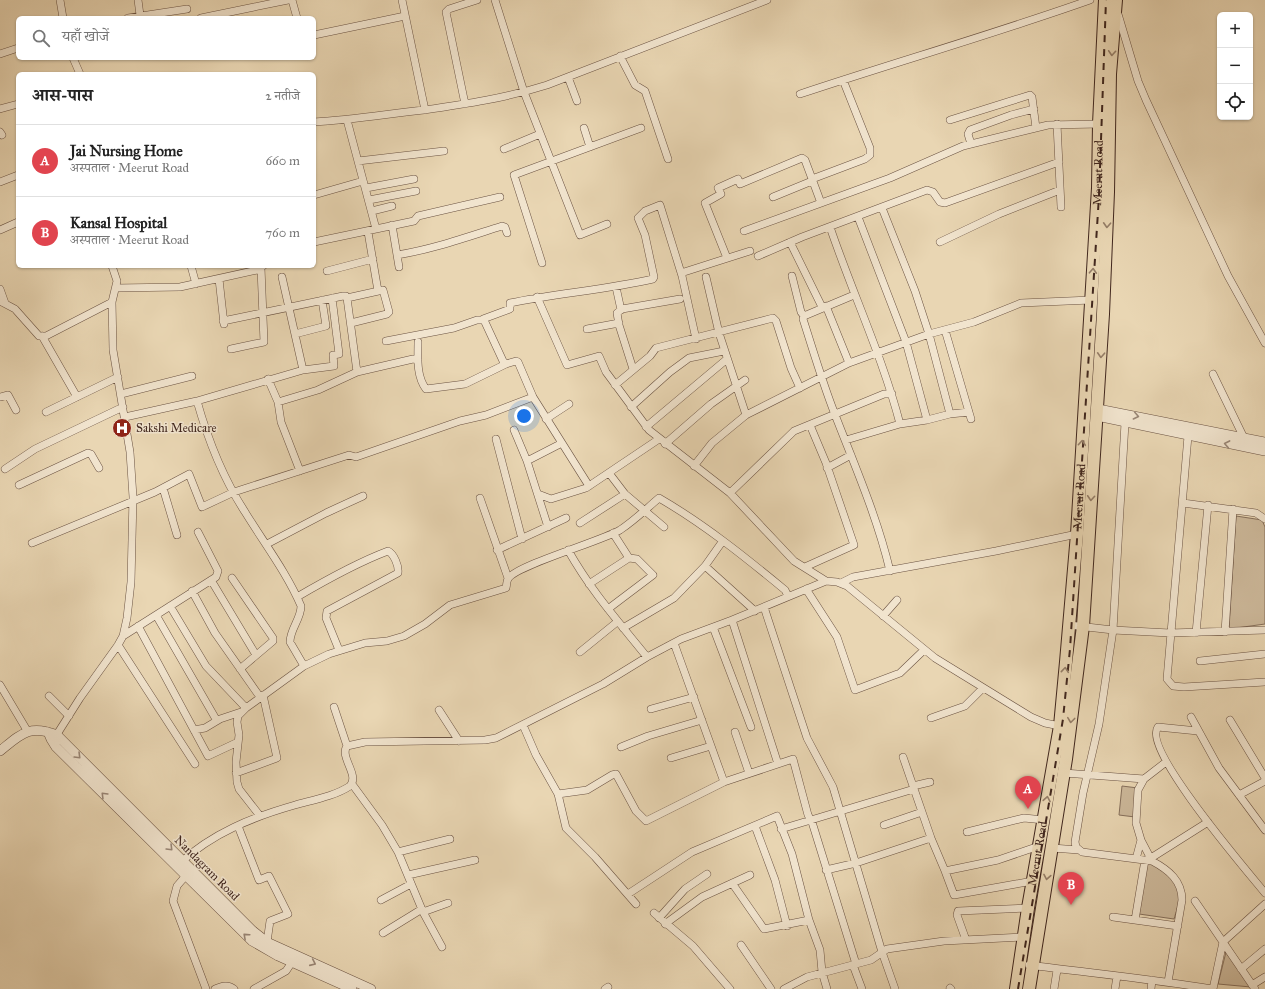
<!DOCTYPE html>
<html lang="hi">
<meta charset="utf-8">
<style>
body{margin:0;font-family:"IM FELL Great Primer","Noto Serif Devanagari",serif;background:#f6f6f6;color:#222}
.controls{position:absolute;right:12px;top:12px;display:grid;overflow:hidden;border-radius:6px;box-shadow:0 1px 3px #0004}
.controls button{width:36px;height:36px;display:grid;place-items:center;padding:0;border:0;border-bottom:1px solid #e0e0e0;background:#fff;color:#222;font:20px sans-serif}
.you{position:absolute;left:524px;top:416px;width:14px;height:14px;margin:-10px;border:3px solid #fff;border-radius:50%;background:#1a73e8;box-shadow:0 0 0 6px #1a73e833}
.badge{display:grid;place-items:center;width:26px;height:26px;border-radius:50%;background:#0f766e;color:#fff;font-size:13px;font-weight:700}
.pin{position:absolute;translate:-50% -33px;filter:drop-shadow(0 1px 2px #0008)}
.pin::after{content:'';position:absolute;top:21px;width:14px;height:12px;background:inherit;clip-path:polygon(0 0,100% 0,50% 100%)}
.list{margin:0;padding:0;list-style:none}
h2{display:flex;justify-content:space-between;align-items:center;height:52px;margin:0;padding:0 16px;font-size:17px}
h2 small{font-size:13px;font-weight:400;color:#767676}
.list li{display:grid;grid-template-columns:26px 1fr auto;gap:12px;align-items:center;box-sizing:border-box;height:72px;padding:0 16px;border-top:1px solid #e0e0e0}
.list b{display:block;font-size:15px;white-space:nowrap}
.list p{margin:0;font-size:13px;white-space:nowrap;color:#767676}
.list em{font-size:13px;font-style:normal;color:#767676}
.icon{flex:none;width:22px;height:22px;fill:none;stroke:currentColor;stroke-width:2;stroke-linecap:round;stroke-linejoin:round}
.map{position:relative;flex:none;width:1265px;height:989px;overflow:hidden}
.search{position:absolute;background:#fff;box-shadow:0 1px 3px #0004;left:16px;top:16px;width:300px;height:44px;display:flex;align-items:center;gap:10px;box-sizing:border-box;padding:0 14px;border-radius:6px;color:#767676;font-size:15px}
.panel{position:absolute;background:#fff;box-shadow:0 1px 3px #0004;left:16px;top:72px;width:300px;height:196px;border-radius:6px}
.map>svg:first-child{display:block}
.green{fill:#ccb89a;stroke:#86705c}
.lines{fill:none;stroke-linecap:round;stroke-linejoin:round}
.minor-casing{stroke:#6b5343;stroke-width:8}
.tertiary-casing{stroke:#6b5343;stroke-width:10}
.primary-casing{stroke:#41271e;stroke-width:14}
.minor{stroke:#f1e4ce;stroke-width:7}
.tertiary{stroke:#f1e4ce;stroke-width:9}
.primary{stroke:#e9d6b3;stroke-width:12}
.rail{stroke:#41271e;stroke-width:2;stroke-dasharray:7 7;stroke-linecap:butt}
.oneway{stroke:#957e68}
.oneway2{stroke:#998676}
.labels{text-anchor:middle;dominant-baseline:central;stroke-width:3;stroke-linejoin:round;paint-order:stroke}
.street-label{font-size:12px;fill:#41271e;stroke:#f1e4ce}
.poi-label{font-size:12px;fill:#41271e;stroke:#f1e4ce;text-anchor:start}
</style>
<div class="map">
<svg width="1265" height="989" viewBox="0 0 1265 989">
<rect width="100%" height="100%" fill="#e9d6b3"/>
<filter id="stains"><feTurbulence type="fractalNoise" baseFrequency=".005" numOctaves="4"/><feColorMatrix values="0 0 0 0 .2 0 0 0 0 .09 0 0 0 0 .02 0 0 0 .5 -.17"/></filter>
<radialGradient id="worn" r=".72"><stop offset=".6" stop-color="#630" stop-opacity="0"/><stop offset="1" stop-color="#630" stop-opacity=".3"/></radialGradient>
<path class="green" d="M1236,516L1262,520L1265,527V624L1229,629Z
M1122,786L1138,788L1135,817L1119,815Z
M1147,863C1161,867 1178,879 1179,894C1180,902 1176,912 1174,919L1139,914Z
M1226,952L1251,987L1218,984Z"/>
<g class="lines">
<defs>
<path id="minor" d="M60,0L63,18
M138,0L140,15
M292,0L297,18
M402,0L425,110
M495,0L524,92L580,235L607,224
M1118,14L1138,81L1146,100L1228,276L1265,343
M128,18L187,9
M201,18L288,0
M314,35L405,16
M0,54L18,48
M620,56L635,85L645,91L668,159
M73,58L80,74
M568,77L577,101
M800,94C896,62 994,34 1090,0
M465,104L446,12L449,9L477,0
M0,109L18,104
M347,120L376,229
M950,120L1030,95L1032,97L1036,128
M314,122C351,120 387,114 424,110C466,104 506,98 547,85L767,0
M1057,124L1061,207
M584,128L590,147
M0,132L2,135
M971,144L968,134L970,130L1011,115L1034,109
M504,149L540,134
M358,161L444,151
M812,179L865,159L870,155V148L843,80
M0,182L18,175
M366,188L414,179
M314,195L363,181
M773,197L812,181
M369,200L416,191
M882,208L915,291L929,334L950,414
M372,211L392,206
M858,217L906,342L927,420
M392,225L399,267
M830,227C852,292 883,358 900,424
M0,230L18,222
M744,231L890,178L963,146L1048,125L1099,124
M368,232L378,291
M314,242L414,221L418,216L500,197
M790,242L822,307
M940,242L999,214L1060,190
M397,255C434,249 467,237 502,226L505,227L507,233
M758,256L802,237L927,190L933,192L940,202L945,203L1059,162
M727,258L705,203L721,194L718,188L738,179L740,184L802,158L805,160L821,203
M542,263L514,175L641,128
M191,266L196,284
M327,271L373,259
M681,273L750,251
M792,276L801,312L804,316
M282,277L303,370
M706,277L719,333L746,415
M219,279L224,324
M616,287L621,310
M116,288L180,287L257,270L263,266
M0,289L5,303
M854,295L804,316L803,319C813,350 822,381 834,412C854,464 877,516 890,571
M537,297L567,365L599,356L606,372L649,430L730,493L794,561L826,581
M347,298L357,372
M0,301L15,309L39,336H46L112,302
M826,306L849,363
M483,319L510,309V303C557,293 605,290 653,279L654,277L645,235L638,218L645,211L660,205L682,276L696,339
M223,321L343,296H346L347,298L383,290L389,312L387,314L351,323
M587,329L619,323
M945,330L971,419
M295,334L326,326L322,300
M42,336L77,397
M386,341L454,328L477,320H484L503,361L506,364L516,361L518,362L533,397L589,486
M418,342C418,357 416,376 426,389L465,384L506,364
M231,349L264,342L261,268
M633,369L619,325L617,313L622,309L680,299
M1213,374L1244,438
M268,379L278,402L281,422L300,471
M615,385L650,356L656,348L773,318L776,321L791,368L800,388
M121,394L192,376
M0,397L8,395L16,410
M197,401C208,440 223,478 245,512C264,543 287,573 301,606C301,619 290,629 290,642L304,666
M278,402L318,390L357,372L413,359L418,360
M631,407L670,372L689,358L724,351
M46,412L118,377
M125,417L197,401L303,370L334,366L333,355L339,354L332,298
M546,419L569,404
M1125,423L1113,630L1099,724L1083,793L1075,842L1076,847L1082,852L1152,861C1169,870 1182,881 1182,900L1168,982
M646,427L727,359
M514,430L527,461L548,527
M1188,436L1167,679L1173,686L1184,687L1265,682
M496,439L522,539
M846,440L900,424L927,420L950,414L969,412
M665,444L711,404L745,380
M527,461L562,443
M694,466L712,443L746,415L849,363L929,334L974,322L1021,303L1091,300
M827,468L851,455
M5,469L35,449L123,407
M609,473L625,494L664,527
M19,485L88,453L91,454L99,468
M163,488L177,535
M730,493L794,431L884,394H892
M538,494L551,499L586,488L659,439
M480,498L508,578
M1183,503L1256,513L1265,519
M580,523L625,494
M32,543L155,492L189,474L202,507L234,492L349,455L356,457L460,421L486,415L533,397
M267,544L326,513L363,496
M497,550L566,518
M568,550C591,591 618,621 647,657
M705,566L755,611
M805,567L854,545L826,463L810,425
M232,578L273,638V641L240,669
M211,580L256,655
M841,583L853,577L996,551L1077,534
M589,584L629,558
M806,589L837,637L855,690L900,673L924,650
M192,591L215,633L260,697
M297,597C326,580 356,563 388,551C394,554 399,566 398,573L327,611L326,618L339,650
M170,606L206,666L246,708
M764,607L807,738L833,787L882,952L895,989
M608,609L653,575L637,559L629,558L613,533
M156,615L217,721
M883,616L897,600
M732,620L778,764
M1069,625L1113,630L1170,633L1265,630
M138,626L208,756L238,742
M713,627L751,727
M623,628L674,598L705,566L722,542
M1225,632L1233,509
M1196,633L1208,505
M123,636L216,577L218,571L198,532
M674,643L724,782
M118,645L195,764
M580,652L617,622
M1200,661L1265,654
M0,685L28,732
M49,696L69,716
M334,707L347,746
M651,709L694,697
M439,710L459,741
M1191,717L1219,768L1265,830
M931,718L965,706L983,688
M1230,720L1265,778
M523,725L536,755L558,794L566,828L595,857L636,904
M194,730L205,728L220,719L241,712
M1198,731L1158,727C1141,748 1248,872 1265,893
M735,732L749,773
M54,739L80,698L118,645L123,636L127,618L131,582L133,497L130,452L113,350L112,302L117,281L112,266
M621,747L648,736L702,720
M903,757L931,838L945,871L998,860L1039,846
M671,758L711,746
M236,773L277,758L263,695
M1064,773L1144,779
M352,784L382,825L398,852L423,912L442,947
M913,786L930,782
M558,794L587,790L612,775L616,774L636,811L646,821L724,782L793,759L808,815L812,822L856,964
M1239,795L1265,781
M260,816L239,789L237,782L236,762L239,735L237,722L238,716L246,708L304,666L329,654L365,643L387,641L404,636L425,624L450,605L506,588C507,585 506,582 508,579C514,566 602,541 620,530C634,521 646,509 659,498C704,524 745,557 785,590L788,596
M884,825L922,812
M238,826L259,880L269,876L288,914L270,921L267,942
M755,826L775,880L787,926
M781,829L914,789
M967,832L1024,818L1044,820
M1052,848L1079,850
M398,852L450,839
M1151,858L1208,822
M1136,859L1141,840
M1152,861L1141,840L1136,823L1138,790L1144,779L1166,762
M179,864C212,833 253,817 295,805C313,800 335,796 350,786C360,775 339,757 347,746L365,742L485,740L496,738L603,684L647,657L681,639L732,620L826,581L837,582L847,586L935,658L1031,717L1045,723L1060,726
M826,870L856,863L931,838
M945,871L954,895L1033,881
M189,872L177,886L173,901L206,989
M408,875L475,860
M732,883L764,929L809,920
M628,894L692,852L777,816L792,854L809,920L820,950L822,972L827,989
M381,900L411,884
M1195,901L1255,989
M423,912L448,903
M654,913L693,946L730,989
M1113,917L1178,926
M659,918L685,889L707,874
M1135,920L1145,860
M665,924L702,897L750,875
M383,933L422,909
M966,940L957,915L958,911L1028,908
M741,945L771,989
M853,965L862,989
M1029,965C1090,973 1151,979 1212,989
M1241,969L1265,949
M1252,985L1265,977
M950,988L951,989
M215,989C222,986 228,984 234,989
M254,989L286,971L292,962
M605,989L608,987
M784,989L807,977L871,960L887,949L944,941L1023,937
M1054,989L1057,970
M1115,989L1117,976
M1151,989L1152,980
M1213,989L1223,942L1265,904"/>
<path id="tertiary" d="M1098,409L1265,442
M1097,416L1265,451
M48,732L51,739L56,747L252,941L278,956L352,989
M0,751C21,734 29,724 57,735L253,931L267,942L371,989"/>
<g id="primary">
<path id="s1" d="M1016,989L1028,908L1060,726L1066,662L1077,534L1098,188L1099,124L1105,0"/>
<path d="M1029,989L1066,759L1083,626L1103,314L1108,192L1110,74L1116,0"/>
</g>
</defs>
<use href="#minor" class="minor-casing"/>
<use href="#tertiary" class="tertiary-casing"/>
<use href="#primary" class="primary-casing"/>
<use href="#minor" class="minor"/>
<use href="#tertiary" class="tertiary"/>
<use href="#primary" class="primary"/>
<path class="rail" d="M1018,989L1063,719L1070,649L1099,196L1106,0"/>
</g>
<defs><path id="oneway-chevron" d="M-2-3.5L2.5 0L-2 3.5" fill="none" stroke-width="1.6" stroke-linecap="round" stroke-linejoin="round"/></defs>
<g class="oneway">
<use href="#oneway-chevron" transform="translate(1112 53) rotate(94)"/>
<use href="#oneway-chevron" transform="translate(1107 225) rotate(93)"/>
<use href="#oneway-chevron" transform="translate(1093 271) rotate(-87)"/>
<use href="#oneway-chevron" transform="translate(1101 355) rotate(93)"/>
<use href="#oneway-chevron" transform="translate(1082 443) rotate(-85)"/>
<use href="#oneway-chevron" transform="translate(1091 498) rotate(94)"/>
<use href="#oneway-chevron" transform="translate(1065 670) rotate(-84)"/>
<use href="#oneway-chevron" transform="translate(1071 720) rotate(97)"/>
<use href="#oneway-chevron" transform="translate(1047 799) rotate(-80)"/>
<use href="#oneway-chevron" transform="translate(1047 877) rotate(100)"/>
</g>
<g class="oneway2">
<use href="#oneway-chevron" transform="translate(1136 416) rotate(12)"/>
<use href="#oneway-chevron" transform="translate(1227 444) rotate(-169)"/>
<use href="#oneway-chevron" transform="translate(78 756) rotate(45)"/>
<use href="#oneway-chevron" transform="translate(104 795) rotate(-135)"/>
<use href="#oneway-chevron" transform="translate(170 848) rotate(45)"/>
<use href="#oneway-chevron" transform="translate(246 936) rotate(-138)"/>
<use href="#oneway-chevron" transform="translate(313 963) rotate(24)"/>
</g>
<defs>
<symbol id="hospital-disc" viewBox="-11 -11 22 22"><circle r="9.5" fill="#8f2418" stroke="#f1e4ce"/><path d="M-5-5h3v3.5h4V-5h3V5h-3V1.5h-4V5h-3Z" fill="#fff"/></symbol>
</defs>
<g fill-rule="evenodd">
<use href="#hospital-disc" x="111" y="417" width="22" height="22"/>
</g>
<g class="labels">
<g class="street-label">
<text stroke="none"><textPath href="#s1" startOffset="821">Meerut Road</textPath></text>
<text stroke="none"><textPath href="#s1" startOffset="497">Meerut Road</textPath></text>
<text stroke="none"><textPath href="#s1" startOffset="137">Meerut Road</textPath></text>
<text transform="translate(207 868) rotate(45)">Nandagram Road</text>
</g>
<g class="poi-label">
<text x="136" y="428">Sakshi Medicare</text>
</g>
</g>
<rect width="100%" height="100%" filter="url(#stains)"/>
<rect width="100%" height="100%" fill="url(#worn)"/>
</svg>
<div class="controls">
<button>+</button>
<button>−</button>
<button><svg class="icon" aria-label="locate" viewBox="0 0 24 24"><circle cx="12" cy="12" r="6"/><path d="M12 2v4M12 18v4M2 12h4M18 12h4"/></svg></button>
</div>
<div class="you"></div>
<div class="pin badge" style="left:1028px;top:809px;background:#e0444e">A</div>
<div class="pin badge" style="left:1071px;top:905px;background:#e0444e">B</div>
<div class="search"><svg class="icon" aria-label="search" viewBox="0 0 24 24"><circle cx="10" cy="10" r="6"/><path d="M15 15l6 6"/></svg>यहाँ खोजें</div>
<section class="panel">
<h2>आस-पास<small>2 नतीजे</small></h2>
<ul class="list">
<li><span class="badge" style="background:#e0444e">A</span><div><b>Jai Nursing Home</b><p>अस्पताल · Meerut Road</p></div><em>660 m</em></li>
<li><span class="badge" style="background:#e0444e">B</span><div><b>Kansal Hospital</b><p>अस्पताल · Meerut Road</p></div><em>760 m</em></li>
</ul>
</section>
</div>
